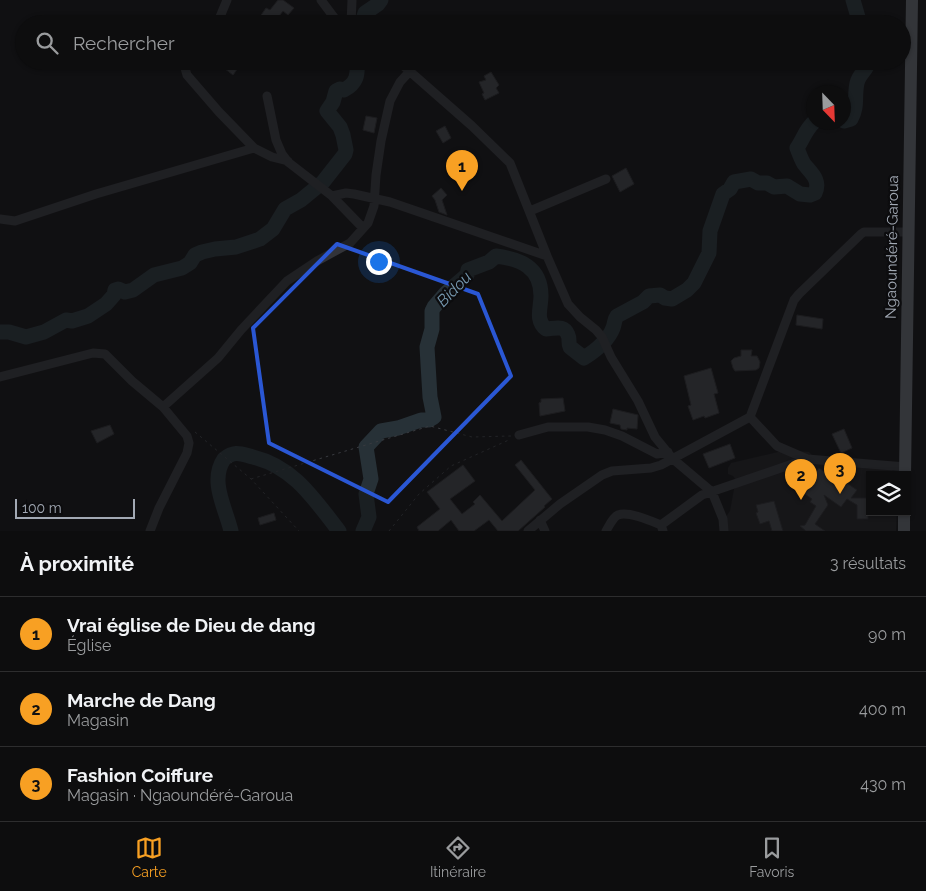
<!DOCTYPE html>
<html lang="fr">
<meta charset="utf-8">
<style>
body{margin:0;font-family:Raleway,sans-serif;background:#1b1b1c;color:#f1f3f6}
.controls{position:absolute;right:15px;bottom:15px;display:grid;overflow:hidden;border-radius:0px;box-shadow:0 1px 4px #0004}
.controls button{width:45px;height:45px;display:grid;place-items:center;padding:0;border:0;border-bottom:1px solid #2d2d2e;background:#0d0d0e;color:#f1f3f6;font:25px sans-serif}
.compass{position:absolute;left:806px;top:85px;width:45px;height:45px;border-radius:50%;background:#0d0d0e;box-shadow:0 1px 4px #0004;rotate:157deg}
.scale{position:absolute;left:15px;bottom:12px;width:120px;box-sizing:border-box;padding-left:5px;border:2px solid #a2a9b4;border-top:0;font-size:14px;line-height:18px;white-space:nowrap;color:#a2a9b4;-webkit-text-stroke:4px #0c0c0e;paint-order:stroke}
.you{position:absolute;left:378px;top:261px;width:18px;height:18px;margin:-12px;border:4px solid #fff;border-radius:50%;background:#1a73e8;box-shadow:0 0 0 8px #1a73e833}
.badge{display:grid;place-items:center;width:32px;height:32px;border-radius:50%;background:#f8a023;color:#111;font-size:16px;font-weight:700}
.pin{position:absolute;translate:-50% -41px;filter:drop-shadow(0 1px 2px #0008)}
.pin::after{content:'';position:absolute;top:26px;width:18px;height:15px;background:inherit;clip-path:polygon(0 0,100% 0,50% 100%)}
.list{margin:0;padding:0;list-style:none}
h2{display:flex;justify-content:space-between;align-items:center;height:65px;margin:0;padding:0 20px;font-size:21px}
h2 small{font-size:16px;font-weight:400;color:#9a9c9e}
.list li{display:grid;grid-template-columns:32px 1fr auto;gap:15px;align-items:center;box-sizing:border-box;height:75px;padding:0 20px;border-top:1px solid #2d2d2e}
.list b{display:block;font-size:19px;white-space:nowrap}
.list p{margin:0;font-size:16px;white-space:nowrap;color:#9a9c9e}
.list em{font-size:16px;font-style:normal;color:#9a9c9e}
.icon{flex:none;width:28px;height:28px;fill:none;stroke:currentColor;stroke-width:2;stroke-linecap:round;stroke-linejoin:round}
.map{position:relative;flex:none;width:926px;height:531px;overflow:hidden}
.search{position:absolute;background:#0d0d0e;box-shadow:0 1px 4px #0004;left:15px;right:15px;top:15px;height:55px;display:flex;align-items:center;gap:12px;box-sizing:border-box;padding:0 18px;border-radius:28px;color:#9a9c9e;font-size:19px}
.sheet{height:290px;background:#0d0d0e}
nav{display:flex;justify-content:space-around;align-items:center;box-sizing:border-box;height:70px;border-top:1px solid #2d2d2e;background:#0d0d0e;font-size:14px;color:#9a9c9e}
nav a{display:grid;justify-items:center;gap:2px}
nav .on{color:#f8a023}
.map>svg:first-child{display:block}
.built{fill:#1d1d20}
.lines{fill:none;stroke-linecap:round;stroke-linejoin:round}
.river{stroke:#273137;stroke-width:15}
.building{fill:#3d3f43;stroke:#2b2b2f}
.path{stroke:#383a3f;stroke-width:1;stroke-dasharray:2.5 4;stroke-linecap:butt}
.minor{stroke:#323338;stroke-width:9}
.highway{stroke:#5e6269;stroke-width:12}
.marked{fill:none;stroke:#2a57d4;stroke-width:4;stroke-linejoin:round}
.labels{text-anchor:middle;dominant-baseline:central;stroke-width:4.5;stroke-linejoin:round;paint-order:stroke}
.street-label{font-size:15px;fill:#a2a9b4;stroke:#0c0c0e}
.water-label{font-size:16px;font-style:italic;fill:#779ab1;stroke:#0c0c0e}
</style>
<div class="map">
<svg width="926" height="531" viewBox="0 0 926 531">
<rect width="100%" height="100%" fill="#111113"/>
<path class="built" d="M799,451L809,452L813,456L893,466L892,475H870V512H897L896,531H726L725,518L730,511L734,489L738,483L733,476L728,474V468L731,463L778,452Z"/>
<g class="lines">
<path class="river" d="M853,0L860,24
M366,24L363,20L365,13L378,4L381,0
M844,121L851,119C858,107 854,97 857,83C859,74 867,70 869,61
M0,332H9L26,337L44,332L66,320L72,321L88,316L106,304L114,295L115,290L118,289L125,292L133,290L154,275L182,268L190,263L195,255L202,252L215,249L236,247L260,239L273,229L285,209L301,200L323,182L345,154L346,150L343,135L340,127L327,111L333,102L336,91L340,89L344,90C357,83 358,75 357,61
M231,531C226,509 209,481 224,459C235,450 241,454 253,457C294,467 314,499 339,531
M363,531L369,517L366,494L371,479L366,447L381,431L398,428L421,420H429L434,417L430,397L427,347L432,329V311L434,307L446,293L467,275L468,270L489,262L496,256C520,259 541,267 541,296C541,308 535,320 546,329C554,329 564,324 568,335C570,339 568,343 570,347L584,358C595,351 608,341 613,328C615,323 614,320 617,316L643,302L649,296L660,295L665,298L672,299L687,290L694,283L709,253L710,231L723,194L730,189L734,182L751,179L758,183H767L774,187L787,186L800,194L810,195L815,193C821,180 811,173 804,164C801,159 799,153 797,148C803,139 806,129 814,122"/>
</g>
<path class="building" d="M278,0H283L294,8L288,15L283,11L273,24H255L266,8L270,10Z
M223,61H243L233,75L220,65Z
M491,72L499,85L496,88L499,93L485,100L482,94L484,93L479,82L486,80L484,76Z
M366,116L377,118L374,133L363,130Z
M445,126L451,138L443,143L436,131Z
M626,168L634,184L620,192L612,176Z
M441,188L447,195L442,200L447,215L439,212L435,200L432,196Z
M797,315L823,319L822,329L796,325Z
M741,350H752L751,356H757L760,362L759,368L756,370L735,371L733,368L731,361L734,358L741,356Z
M711,368L718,393L714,394L719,413L705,418L704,416L693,420L688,406L691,405L684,376Z
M563,398L565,411L540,416L539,403L541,402V399Z
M613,409L638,415L637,429L627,428V430L621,429L620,425L610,423Z
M110,425L114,434L97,443L91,431Z
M844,429L852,448L841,453L832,434Z
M730,444L735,458L709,468L703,454Z
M521,460L552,499L544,506L545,507L518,531H498L489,520L474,531H459L451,520L438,531H419L417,527L440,509L427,492L463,465L475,481L450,499L462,514L475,504L473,502L480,495L502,521L535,490L515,465Z
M819,468L836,480L838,477L857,490L851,498H868V519H857V505L847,499L841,507L824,495L828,505L815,524L825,531H806L800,526L805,525L816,506L810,502L812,499L795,487L804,474L811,479Z
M774,501L783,531H772L769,521L760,524L756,513L758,512L756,505Z
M274,513L276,520L260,525L258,518Z"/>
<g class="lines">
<path class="path" d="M195,432L251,479L299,531
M251,479L430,426L472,437L511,436
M389,531L419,494L451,466L511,439"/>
<path class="minor" d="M321,0L339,24
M217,24L227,0
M351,24L352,0
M185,61V68L187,75L219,112L254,148L272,157L288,161
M398,61L472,126L510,163L547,256
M267,96L276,140L282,154L288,162L332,196L363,228
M332,196L346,193L354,194L390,202L547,256L568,304L580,317L596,330L602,337L611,357L638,401L655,437L673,459L712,492L723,519L724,531
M530,211L606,179
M0,219L15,221L96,194L254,148
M0,377L93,353L105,354L132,381L163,407L187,436L189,443L187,453L159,508L150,531
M163,407L218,358L241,330L287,281L317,261L350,243L368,223L374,206L376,175L381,141L390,101L400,82L410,71
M750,417L777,446L807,459
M519,435L548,427H588L605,430L622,436L657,454L668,452
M540,520L545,531
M661,525L702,495L807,459L906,467
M528,531L560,504L602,475L612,471L651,468L661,465L750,417L794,300L799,294L861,234L864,232H908
M606,531C609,526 613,517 618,515C629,511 651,521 661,525L663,531"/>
<path class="highway" d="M905,475L912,0
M904,531V512"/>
</g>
<path d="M0 0H926V531H0ZM337,244L478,294L511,376L388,502L269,443L253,328Z" fill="#111113" fill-opacity=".55" fill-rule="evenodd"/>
<path class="marked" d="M337,244L478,294L511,376L388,502L269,443L253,328Z"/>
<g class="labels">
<g class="street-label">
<text transform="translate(892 247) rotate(-89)">Ngaoundéré-Garoua</text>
</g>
<g class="water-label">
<text transform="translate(454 289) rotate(-46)">Bidou</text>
</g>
</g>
</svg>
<div class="controls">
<button><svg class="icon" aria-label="layers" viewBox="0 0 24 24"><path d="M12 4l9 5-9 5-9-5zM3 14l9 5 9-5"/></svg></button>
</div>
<svg class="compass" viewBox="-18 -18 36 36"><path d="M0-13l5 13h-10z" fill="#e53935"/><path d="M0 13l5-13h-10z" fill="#9a9c9e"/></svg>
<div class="scale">100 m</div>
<div class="you"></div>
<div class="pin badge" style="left:462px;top:191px">1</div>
<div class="pin badge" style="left:801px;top:500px">2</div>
<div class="pin badge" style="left:840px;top:494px">3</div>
<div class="search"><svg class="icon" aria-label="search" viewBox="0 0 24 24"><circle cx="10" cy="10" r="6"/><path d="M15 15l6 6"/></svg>Rechercher</div>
</div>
<section class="sheet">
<h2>À proximité<small>3 résultats</small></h2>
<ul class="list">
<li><span class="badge">1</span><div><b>Vrai église de Dieu de dang</b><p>Église</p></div><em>90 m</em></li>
<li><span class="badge">2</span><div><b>Marche de Dang</b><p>Magasin</p></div><em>400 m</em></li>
<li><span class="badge">3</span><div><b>Fashion Coiffure</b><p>Magasin · Ngaoundéré-Garoua</p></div><em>430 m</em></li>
</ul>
</section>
<nav>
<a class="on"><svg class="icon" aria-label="map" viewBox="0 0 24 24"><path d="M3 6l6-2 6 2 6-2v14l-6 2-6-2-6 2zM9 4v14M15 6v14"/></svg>Carte</a>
<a><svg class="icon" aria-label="directions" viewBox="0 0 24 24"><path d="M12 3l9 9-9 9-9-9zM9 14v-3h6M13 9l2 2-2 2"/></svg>Itinéraire</a>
<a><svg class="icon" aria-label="saved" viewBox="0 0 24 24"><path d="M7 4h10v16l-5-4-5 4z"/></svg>Favoris</a>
</nav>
